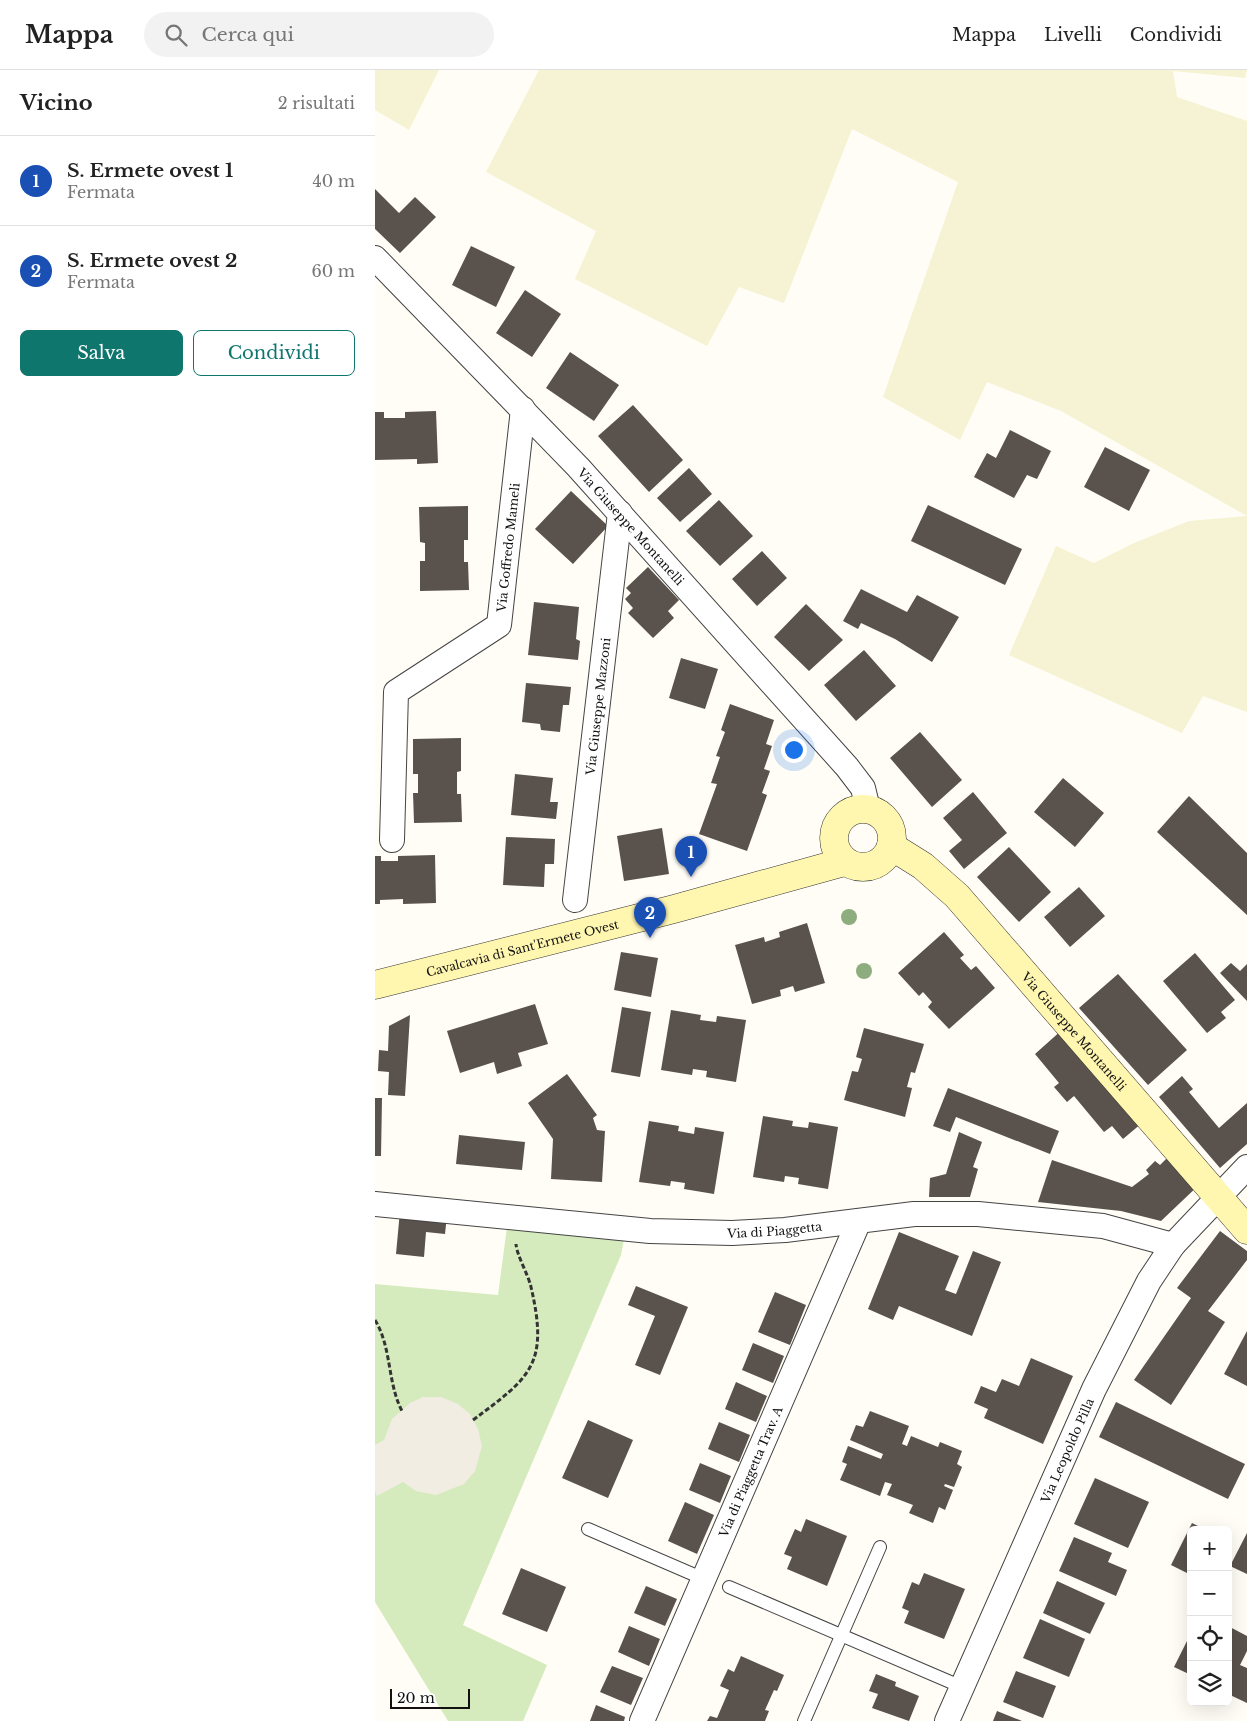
<!DOCTYPE html>
<html lang="it">
<meta charset="utf-8">
<style>
body{margin:0;font-family:"Libre Baskerville",serif;background:#f2f2f2;color:#222}
.controls{position:absolute;right:15px;bottom:15px;display:grid;overflow:hidden;border-radius:8px;box-shadow:0 5px 20px #0002}
.controls button{width:45px;height:45px;display:grid;place-items:center;padding:0;border:0;border-bottom:1px solid #e0e0e0;background:#fff;color:#222;font:25px sans-serif}
.scale{position:absolute;left:15px;bottom:12px;width:80px;box-sizing:border-box;padding-left:5px;border:2px solid #111;border-top:0;font-size:14px;line-height:18px;white-space:nowrap;color:#111;-webkit-text-stroke:4px #fff;paint-order:stroke}
.you{position:absolute;left:418px;top:679px;width:18px;height:18px;margin:-12px;border:4px solid #fff;border-radius:50%;background:#1a73e8;box-shadow:0 0 0 8px #1a73e833}
.badge{display:grid;place-items:center;width:32px;height:32px;border-radius:50%;background:#0f766e;color:#fff;font-size:16px;font-weight:700}
.pin{position:absolute;translate:-50% -41px;filter:drop-shadow(0 1px 2px #0008)}
.pin::after{content:'';position:absolute;top:26px;width:18px;height:15px;background:inherit;clip-path:polygon(0 0,100% 0,50% 100%)}
.list{margin:0;padding:0;list-style:none}
h2{display:flex;justify-content:space-between;align-items:center;height:65px;margin:0;padding:0 20px;font-size:21px}
h2 small{font-size:16px;font-weight:400;color:#767676}
.list li{display:grid;grid-template-columns:32px 1fr auto;gap:15px;align-items:center;box-sizing:border-box;height:90px;padding:0 20px;border-top:1px solid #e0e0e0}
.list b{display:block;font-size:19px;white-space:nowrap}
.list p{margin:0;font-size:16px;white-space:nowrap;color:#767676}
.list em{font-size:16px;font-style:normal;color:#767676}
.actions{display:flex;gap:10px;padding:15px 20px}
.actions a{flex:1;padding:11px 0;border:1px solid #0f766e;border-radius:8px;text-align:center;font-size:18px;color:#0f766e}
.actions .main{background:#0f766e;color:#fff}
.icon{flex:none;width:28px;height:28px;fill:none;stroke:currentColor;stroke-width:2;stroke-linecap:round;stroke-linejoin:round}
.map{position:relative;flex:none;width:872px;height:1651px;overflow:hidden}
header{display:flex;align-items:center;gap:30px;box-sizing:border-box;height:70px;padding:0 25px;background:#fff;border-bottom:1px solid #e0e0e0}
header strong{font-size:24px}
nav{display:flex;gap:28px;margin-inline-start:auto;font-size:18px}
.search{width:350px;height:45px;background:#f2f2f2;display:flex;align-items:center;gap:12px;box-sizing:border-box;padding:0 18px;border-radius:28px;color:#767676;font-size:19px}
main{display:flex}
aside{flex:1;background:#fff}
.map>svg:first-child{display:block}
.farmland{fill:#f6f3d4}
.green{fill:#d5ebbd}
.plaza{fill:#f1ede2}
.building{fill:#5a524d}
.lines{fill:none;stroke-linecap:round;stroke-linejoin:round}
.lane-casing{stroke:#444;stroke-width:14}
.street-casing{stroke:#444;stroke-width:26}
.secondary-casing{stroke:#333;stroke-width:29}
.path{stroke:#333;stroke-width:3;stroke-dasharray:5 2.5;stroke-linecap:butt}
.lane{stroke:#fff;stroke-width:12}
.street{stroke:#fff;stroke-width:24}
.secondary{stroke:#fff6b0;stroke-width:28}
.tree{fill:#8dad7f}
.labels{text-anchor:middle;dominant-baseline:central;stroke-width:5;stroke-linejoin:round;paint-order:stroke}
.street-label{font-size:12px;fill:#111;stroke:#fff}
</style>
<header>
<strong>Mappa</strong>
<div class="search"><svg class="icon" aria-label="search" viewBox="0 0 24 24"><circle cx="10" cy="10" r="6"/><path d="M15 15l6 6"/></svg>Cerca qui</div>
<nav><a>Mappa</a><a>Livelli</a><a>Condividi</a></nav>
</header>
<main>
<aside>
<h2>Vicino<small>2 risultati</small></h2>
<ul class="list">
<li><span class="badge" style="background:#1a4fb4">1</span><div><b>S. Ermete ovest 1</b><p>Fermata</p></div><em>40 m</em></li>
<li><span class="badge" style="background:#1a4fb4">2</span><div><b>S. Ermete ovest 2</b><p>Fermata</p></div><em>60 m</em></li>
</ul>
<div class="actions"><a class="main">Salva</a><a>Condividi</a></div>
</aside>
<div class="map">
<svg width="872" height="1651" viewBox="0 0 872 1651">
<rect width="100%" height="100%" fill="#fffdf5"/>
<path class="farmland" d="M0,0H64L34,60L0,40Z
M164,0H872L870,8L798,1L802,27L872,51V642L828,626L807,663L634,585L681,476L719,493L759,473L814,451L872,446L686,341L612,312L585,370L508,327L583,112L477,59L409,233L364,217L332,276L200,209L221,161L111,102Z"/>
<path class="green" d="M132,1157L249,1169L246,1185L88,1555L172,1595L148,1651H73L0,1532V1214L123,1225Z"/>
<path class="plaza" d="M48,1327H66L83,1334L95,1344L103,1359L107,1376L100,1401L89,1414L61,1425L41,1421L28,1412L2,1426L0,1421V1375L9,1370L17,1349L35,1333Z"/>
<path class="building" d="M0,119L24,143L40,127L61,147L25,183L0,159Z
M96,176L140,197L121,237L77,215Z
M150,220L186,244L157,287L121,263Z
M195,282L244,315L219,351L171,318Z
M258,335L308,390L274,422L223,366Z
M61,341L63,393L42,394V389L0,390V342H9V348H30V342Z
M635,360L676,381L662,409L652,405L639,428L599,407L612,383L621,388Z
M730,377L775,400L754,441L709,417Z
M314,398L337,424L305,452L282,428Z
M196,421L233,456L198,494L160,459Z
M344,430L378,466L345,496L311,461Z
M553,435L647,479L630,515L536,471Z
M93,436V470H89V492H93L94,520L45,521V491H50V473L45,472L44,437Z
M387,481L412,508L382,536L357,509Z
M273,497L304,530L293,541L299,548L278,568L253,543L258,538L250,529L256,523L251,518Z
M486,519L532,542L542,525L584,547L557,592L520,569L486,553L483,559L468,551Z
M159,532L204,537L201,569L205,571L203,590L153,585Z
M431,534L468,570L434,601L399,567Z
M489,580L521,616L481,651L449,615Z
M306,588L343,599L330,639L294,628Z
M151,613L196,617L194,635H188L185,662L166,660L165,654L147,652Z
M355,634L399,650L391,674L397,676L389,699L395,701L387,723L392,725L372,781L324,764L342,714L336,713L345,687L341,686L350,662L346,660Z
M545,662L587,710L557,737L515,688Z
M86,668V701L82,702V724H86L87,752L39,753L38,723H43V704H38V669Z
M140,704L178,708L175,732H183L181,749L136,745Z
M688,708L729,743L700,777L659,742Z
M598,722L632,763L589,799L574,781L587,770L568,748Z
M814,726L872,783V845L782,762Z
M287,758L294,804L249,811L242,766Z
M131,767L180,769L179,794H170L169,817L128,815Z
M634,777L676,822L644,852L602,807Z
M60,785L61,833L28,834V829L5,830V834H0V786H6V791H23V786Z
M704,817L730,846L695,877L669,847Z
M432,853L450,913L420,922L418,916L405,920L406,926L377,934L360,875L389,867L390,872L405,867L404,862Z
M569,862L589,885L585,888L596,900L601,896L620,918L574,959L553,937L557,932L548,922L544,926L523,903Z
M246,882L283,888L276,927L239,920Z
M820,883L860,930L846,942L851,948L832,963L788,911Z
M856,893L865,901L872,894V931L845,903Z
M743,904L812,980L773,1015L704,938Z
M160,934L173,974L143,983L147,996L122,1004L119,992L85,1003L72,961Z
M247,937L276,942L265,1007L236,1002Z
M296,940L326,945L325,950L341,952L342,946L371,950L361,1012L331,1007L332,1001L318,999L317,1005L286,1000Z
M35,945L30,1026L13,1025L14,1002L3,1001L4,980L13,981L14,956Z
M489,958L549,974L540,1003L536,1002L532,1017L537,1018L530,1047L469,1030L477,1001L483,1002L487,989L481,987Z
M688,959L767,1053L748,1069L737,1056L729,1062L699,1026L692,1032L679,1017L684,1013L660,984Z
M192,1004L222,1045L218,1048L222,1060L230,1061L227,1112L176,1109L178,1069L153,1033Z
M807,1006L818,1019L814,1022L844,1058L872,1033V1074L845,1098L784,1027Z
M573,1018L684,1061L675,1084L581,1047L575,1062L558,1056Z
M0,1028H7L6,1086H0Z
M388,1046L418,1051L417,1056L433,1058L434,1052L463,1057L453,1119L423,1114L424,1108L410,1106L409,1112L378,1107Z
M274,1051L304,1056L303,1061L319,1064L320,1057L349,1062L339,1124L309,1119L310,1113L296,1111L295,1116L264,1112Z
M584,1062L607,1072L598,1097L603,1099L595,1127H554L555,1108L571,1104Z
M84,1065L150,1072L147,1100L81,1094Z
M797,1083L826,1113L786,1151L746,1141L663,1132L677,1090L757,1117L774,1104L771,1100L780,1091L785,1095Z
M25,1141L72,1145L70,1164L51,1162L49,1187L21,1184Z
M845,1161L872,1181V1190L833,1241L850,1252L796,1335L759,1310L816,1228L802,1218Z
M524,1162L584,1186L570,1220L581,1224L598,1181L626,1192L597,1266L524,1236L518,1250L493,1239Z
M261,1216L313,1237L285,1305L260,1295L280,1246L253,1235Z
M400,1222L431,1235L415,1275L383,1262Z
M872,1261V1316L849,1304Z
M378,1273L409,1286L398,1313L367,1300Z
M656,1288L698,1306L668,1374L609,1348L613,1339L599,1333L606,1316L621,1322L627,1309L644,1316Z
M361,1312L392,1326L381,1352L350,1339Z
M741,1332L870,1394L853,1429L724,1367Z
M495,1341L534,1356L527,1374L532,1376L536,1366L563,1377L565,1372L587,1381L582,1394L587,1397L579,1417L570,1414L569,1416L578,1420L570,1440L564,1437L558,1453L534,1443L538,1435L512,1425L517,1414L510,1412L505,1426L465,1410L472,1394L467,1392L473,1376L506,1389L508,1384L475,1370L481,1355L488,1357Z
M213,1350L258,1370L233,1428L187,1408Z
M344,1352L375,1365L364,1392L333,1379Z
M325,1393L356,1406L345,1433L314,1420Z
M720,1408L774,1432L753,1478L699,1454Z
M310,1432L339,1445L322,1484L293,1471Z
M431,1449L472,1466L452,1516L412,1499L417,1487L409,1484L420,1459L426,1462Z
M817,1453L831,1460H816V1505L796,1495Z
M872,1463V1504L855,1496Z
M699,1467L737,1483L733,1492L752,1500L741,1526L684,1501Z
M146,1498L191,1517L172,1562L127,1544Z
M549,1503L590,1519L569,1569L529,1553L534,1541L527,1538L537,1512L544,1515Z
M682,1511L730,1533L715,1564L668,1543Z
M271,1516L302,1529L290,1556L259,1543Z
M665,1549L710,1569L694,1607L648,1588Z
M254,1556L285,1569L274,1596L243,1582Z
M853,1556L872,1566V1581L865,1595L872,1598V1633L853,1624Z
M816,1563V1605L799,1597Z
M366,1586L409,1605L402,1621L399,1620L390,1640L394,1641L390,1651H332L335,1646L342,1648L354,1620L345,1616L353,1599L359,1602Z
M237,1596L268,1608L256,1635L225,1622Z
M641,1601L681,1616L668,1648L628,1632Z
M501,1604L521,1612L520,1616L544,1626L534,1651L497,1638L503,1624L494,1621Z
M221,1635L250,1647L249,1651H215Z
M622,1641L647,1651H618Z"/>
<g class="lines">
<defs>
<path id="lane" d="M213,1459L329,1509
M354,1517L587,1617
M429,1651L505,1477"/>
<g id="street">
<path id="s1" d="M0,188L203,397L472,697L488,718L493,739"/>
<path id="s2" d="M17,770L21,622L124,555L148,339"/>
<path id="s3" d="M200,830L245,443"/>
<path id="s4" d="M0,1134L275,1161L357,1163L410,1160L539,1144H603L728,1156L798,1175"/>
<path id="s5" d="M267,1651L484,1151"/>
<path id="s6" d="M572,1651L719,1319L774,1211L798,1175L872,1097"/>
</g>
<g id="secondary">
<circle cx="488" cy="768" r="29"/>
<path id="s7" d="M516,776L548,796L582,826L872,1160"/>
<path id="s8" d="M0,915L299,839L469,792"/>
</g>
</defs>
<use href="#lane" class="lane-casing"/>
<use href="#street" class="street-casing"/>
<use href="#secondary" class="secondary-casing"/>
<path class="path" d="M0,1250C17,1278 12,1312 27,1341
M98,1350C156,1307 174,1294 156,1217C153,1204 142,1186 141,1174"/>
<use href="#lane" class="lane"/>
<use href="#street" class="street"/>
<use href="#secondary" class="secondary"/>
</g>
<g class="tree">
<circle cx="474" cy="847" r="8"/>
<circle cx="489" cy="901" r="8"/>
</g>
<g class="labels">
<g class="street-label">
<text stroke="none"><textPath href="#s1" startOffset="371">Via Giuseppe Montanelli</textPath></text>
<text stroke="none"><textPath href="#s2" startOffset="349">Via Goffredo Mameli</textPath></text>
<text stroke="none"><textPath href="#s3" startOffset="195">Via Giuseppe Mazzoni</textPath></text>
<text stroke="none"><textPath href="#s8" startOffset="152">Cavalcavia di Sant'Ermete Ovest</textPath></text>
<text stroke="none"><textPath href="#s7" startOffset="262">Via Giuseppe Montanelli</textPath></text>
<text stroke="none"><textPath href="#s4" startOffset="401">Via di Piaggetta</textPath></text>
<text stroke="none"><textPath href="#s6" startOffset="296">Via Leopoldo Pilla</textPath></text>
<text stroke="none"><textPath href="#s5" startOffset="272">Via di Piaggetta Trav. A</textPath></text>
</g>
</g>
</svg>
<div class="controls">
<button>+</button>
<button>−</button>
<button><svg class="icon" aria-label="locate" viewBox="0 0 24 24"><circle cx="12" cy="12" r="6"/><path d="M12 2v4M12 18v4M2 12h4M18 12h4"/></svg></button>
<button><svg class="icon" aria-label="layers" viewBox="0 0 24 24"><path d="M12 4l9 5-9 5-9-5zM3 14l9 5 9-5"/></svg></button>
</div>
<div class="scale">20 m</div>
<div class="you"></div>
<div class="pin badge" style="left:316px;top:807px;background:#1a4fb4">1</div>
<div class="pin badge" style="left:275px;top:868px;background:#1a4fb4">2</div>
</div>
</main>
